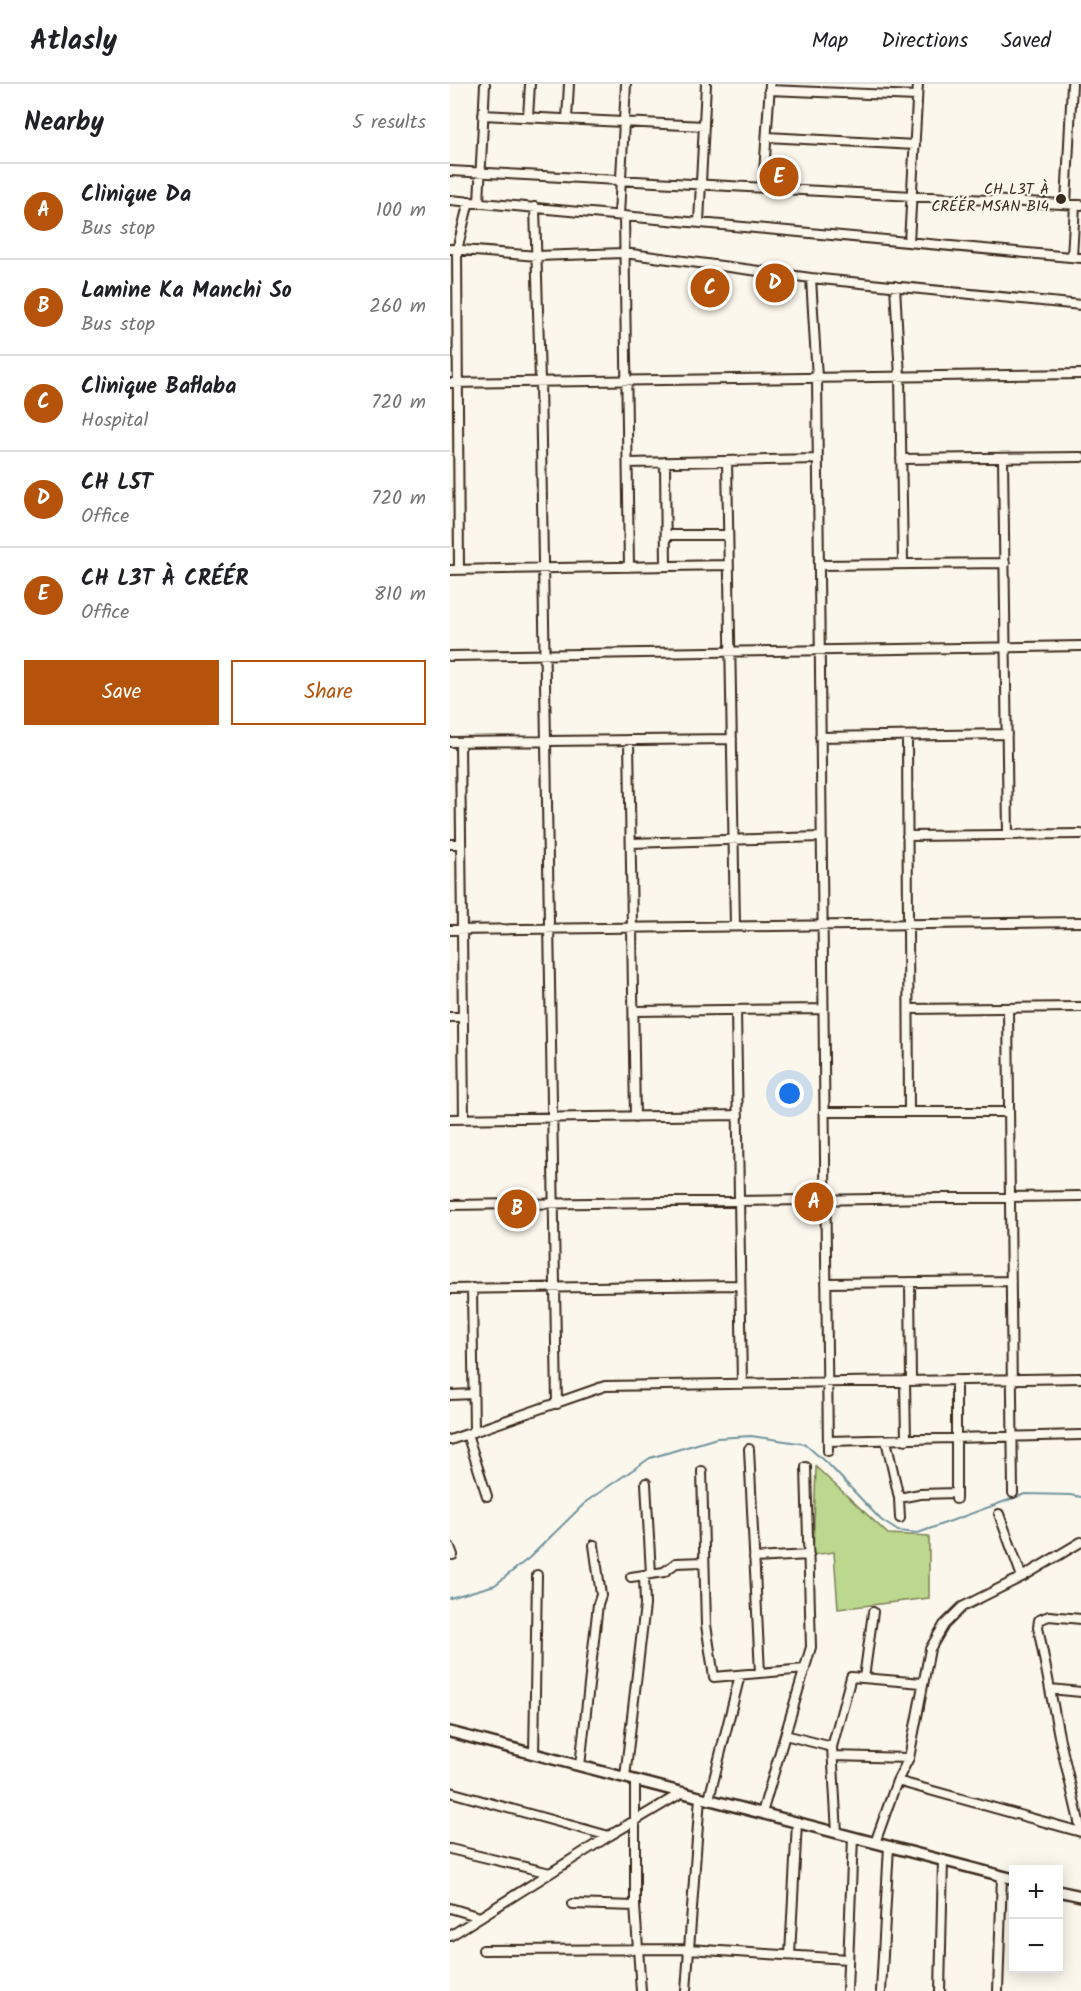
<!DOCTYPE html>
<meta charset="utf-8">
<style>
body{margin:0;font-family:Kalam,sans-serif;background:#f6f6f6;color:#202124}
.controls{position:absolute;right:18px;bottom:18px;display:grid;overflow:hidden;border-radius:0px;box-shadow:0 3px 15px #0003}
.controls button{width:54px;height:54px;display:grid;place-items:center;padding:0;border:0;border-bottom:2px solid #e0e0e0;background:#fff;color:#202124;font:30px sans-serif}
.you{position:absolute;left:340px;top:1010px;width:21px;height:21px;margin:-15px;border:4px solid #fff;border-radius:50%;background:#1a73e8;box-shadow:0 0 0 9px #1a73e833}
.badge{display:grid;place-items:center;width:39px;height:39px;border-radius:50%;background:#b45309;color:#fff;font-size:20px;font-weight:700}
.pin{position:absolute;translate:-50% -50%;border:3px solid #fff;box-shadow:0 2px 6px #0006}
.list{margin:0;padding:0;list-style:none}
h2{display:flex;justify-content:space-between;align-items:center;height:78px;margin:0;padding:0 24px;font-size:26px}
h2 small{font-size:20px;font-weight:400;color:#757577}
.list li{display:grid;grid-template-columns:39px 1fr auto;gap:18px;align-items:center;box-sizing:border-box;height:96px;padding:0 24px;border-top:2px solid #e0e0e0}
.list b{display:block;font-size:22px;white-space:nowrap}
.list p{margin:0;font-size:20px;white-space:nowrap;color:#757577}
.list em{font-size:20px;font-style:normal;color:#757577}
.actions{display:flex;gap:12px;padding:18px 24px}
.actions a{flex:1;padding:14px 0;border:2px solid #b45309;border-radius:0px;text-align:center;font-size:21px;color:#b45309}
.actions .main{background:#b45309;color:#fff}
.map{position:relative;flex:none;width:631px;height:1907px;overflow:hidden}
header{display:flex;align-items:center;gap:36px;box-sizing:border-box;height:84px;padding:0 30px;background:#fff;border-bottom:2px solid #e0e0e0}
header strong{font-size:28px}
nav{display:flex;gap:33px;margin-inline-start:auto;font-size:21px}
main{display:flex}
aside{flex:1;background:#fff}
.map>svg:first-child{display:block}
.green{fill:#bcd78e;stroke:#7c8056;stroke-width:1.5}
.lines{fill:none;stroke-linecap:round;stroke-linejoin:round}
.stream{stroke:#7094a0;stroke-width:2}
.minor-casing{stroke:#3b2a1e;stroke-width:12}
.tertiary-casing{stroke:#3b2a1e;stroke-width:14}
.minor{stroke:#fbf7ec;stroke-width:8}
.tertiary{stroke:#fbf7ec;stroke-width:9}
.poi-dot{fill:#3b2a1e;stroke:#fbf7ec;stroke-width:2}
.labels{text-anchor:middle;dominant-baseline:central;stroke-width:4.5;stroke-linejoin:round;paint-order:stroke}
.poi-label{font-size:15px;fill:#3b2a1e;stroke:#fbf7ec;text-anchor:end}
</style>
<header>
<strong>Atlasly</strong>
<nav><a>Map</a><a>Directions</a><a>Saved</a></nav>
</header>
<main>
<aside>
<h2>Nearby<small>5 results</small></h2>
<ul class="list">
<li><span class="badge">A</span><div><b>Clinique Da</b><p>Bus stop</p></div><em>100 m</em></li>
<li><span class="badge">B</span><div><b>Lamine Ka Manchi So</b><p>Bus stop</p></div><em>260 m</em></li>
<li><span class="badge">C</span><div><b>Clinique Baflaba</b><p>Hospital</p></div><em>720 m</em></li>
<li><span class="badge">D</span><div><b>CH L5T</b><p>Office</p></div><em>720 m</em></li>
<li><span class="badge">E</span><div><b>CH L3T À CRÉÉR</b><p>Office</p></div><em>810 m</em></li>
</ul>
<div class="actions"><a class="main">Save</a><a>Share</a></div>
</aside>
<div class="map">
<svg width="631" height="1907" viewBox="0 0 631 1907">
<rect width="100%" height="100%" fill="#fbf7ec"/>
<filter id="ink" filterUnits="userSpaceOnUse"><feTurbulence type="fractalNoise" baseFrequency=".0167" numOctaves="2"/><feDisplacementMap in="SourceGraphic" scale="12" xChannelSelector="R" yChannelSelector="G"/><feConvolveMatrix kernelMatrix="1 2 1 2 8 2 1 2 1" color-interpolation-filters="sRGB"/></filter>
<g filter="url(#ink)">
<path class="green" d="M366,1383L438,1450L479,1452V1514L388,1525L384,1468L363,1471Z"/>
<g class="lines">
<path class="stream" d="M0,1514L45,1501L79,1474L137,1417L200,1374L267,1354L301,1352L355,1360L382,1384L431,1436L448,1447L468,1449L575,1410L620,1411L631,1413"/>
<defs>
<path id="minor" d="M319,6L467,12
M33,31L254,42
M78,33L80,0
M117,35L119,0
M317,53L465,61
M0,87L631,121
M313,104L320,0
M0,116L631,174
M29,118L35,0
M616,120L622,0
M85,123L90,297L107,1320
M169,131L176,0
M174,132L179,483
M249,138L256,0
M459,158L468,0
M0,165L87,172L174,169L361,194L631,221
M622,173L625,121
M361,194L367,294L378,1367
M445,202L450,293L453,480
M0,299L631,290
M553,374L558,751
M451,375L631,373
M277,377L285,842
M215,378L216,482
M178,379L367,375
M216,451H278
M369,481L555,479
M0,486L278,481
M9,486L7,166L19,117
M0,572L631,562
M457,652L459,1028
M370,653L557,650
M179,656L185,1033
M0,658L282,655
M10,658L14,1035
M457,752L631,750
M181,759L371,753
M0,760H11
M0,846L631,838
M558,924L563,1409
M459,925L631,923
M286,926L292,1300
M184,927L373,925
M0,933H13
M374,1028H559
M0,1035L288,1031
M0,1121L631,1112
M460,1198L461,1297
M376,1199L561,1197
M22,1204L24,1348
M0,1205L290,1201
M455,1297L456,1356
M0,1311L23,1310
M17,1350L37,1412
M0,1356L155,1302L631,1294
M436,1356L449,1414L450,1434
M378,1357L631,1351
M299,1365L310,1589
M252,1387L256,1541L264,1593L355,1585
M196,1399L201,1490
M449,1414L470,1410L506,1409
M506,1415V1296
M549,1430L572,1493
M0,1463L3,1471
M304,1474L359,1471
M181,1493L214,1488L226,1479L254,1478
M631,1535L599,1532L589,1536L588,1543L609,1652L631,1746
M414,1594L423,1528
M600,1605L631,1608
M335,1651L382,1663
M84,1670L87,1491
M383,1672L459,1674
M130,1682L148,1520L151,1511L144,1461
M175,1693L195,1521L194,1491
M185,1696V1822L191,1907
M447,1697L631,1748
M0,1708L159,1752
M259,1715L290,1591
M312,1729L361,1563L356,1383
M387,1749L382,1663L401,1593L472,1599
M425,1759L447,1697L459,1674L480,1565L494,1541L512,1523L572,1493L631,1458
M0,1765L100,1789
M122,1820L185,1822
M0,1824L30,1833
M0,1852L159,1752L233,1708
M33,1866L239,1865L398,1875
M340,1871L347,1738
M236,1907L250,1713
M397,1907L403,1753
M431,1907L439,1762
M490,1907L493,1776
M548,1907L552,1792"/>
<path id="tertiary" d="M0,1648L564,1795
M608,1807L631,1812"/>
</defs>
<use href="#minor" class="minor-casing"/>
<use href="#tertiary" class="tertiary-casing"/>
<use href="#minor" class="minor"/>
<use href="#tertiary" class="tertiary"/>
</g>
</g>
<circle class="poi-dot" cx="611" cy="115" r="6"/>
<g class="labels">
<g class="poi-label">
<text x="599" y="106">CH L3T À<tspan x="599" dy="17">CRÉÉR MSAN B14</tspan></text>
</g>
</g>
</svg>
<div class="controls">
<button>+</button>
<button>−</button>
</div>
<div class="you"></div>
<div class="pin badge" style="left:364px;top:1118px">A</div>
<div class="pin badge" style="left:67px;top:1125px">B</div>
<div class="pin badge" style="left:260px;top:204px">C</div>
<div class="pin badge" style="left:325px;top:199px">D</div>
<div class="pin badge" style="left:329px;top:93px">E</div>
</div>
</main>
